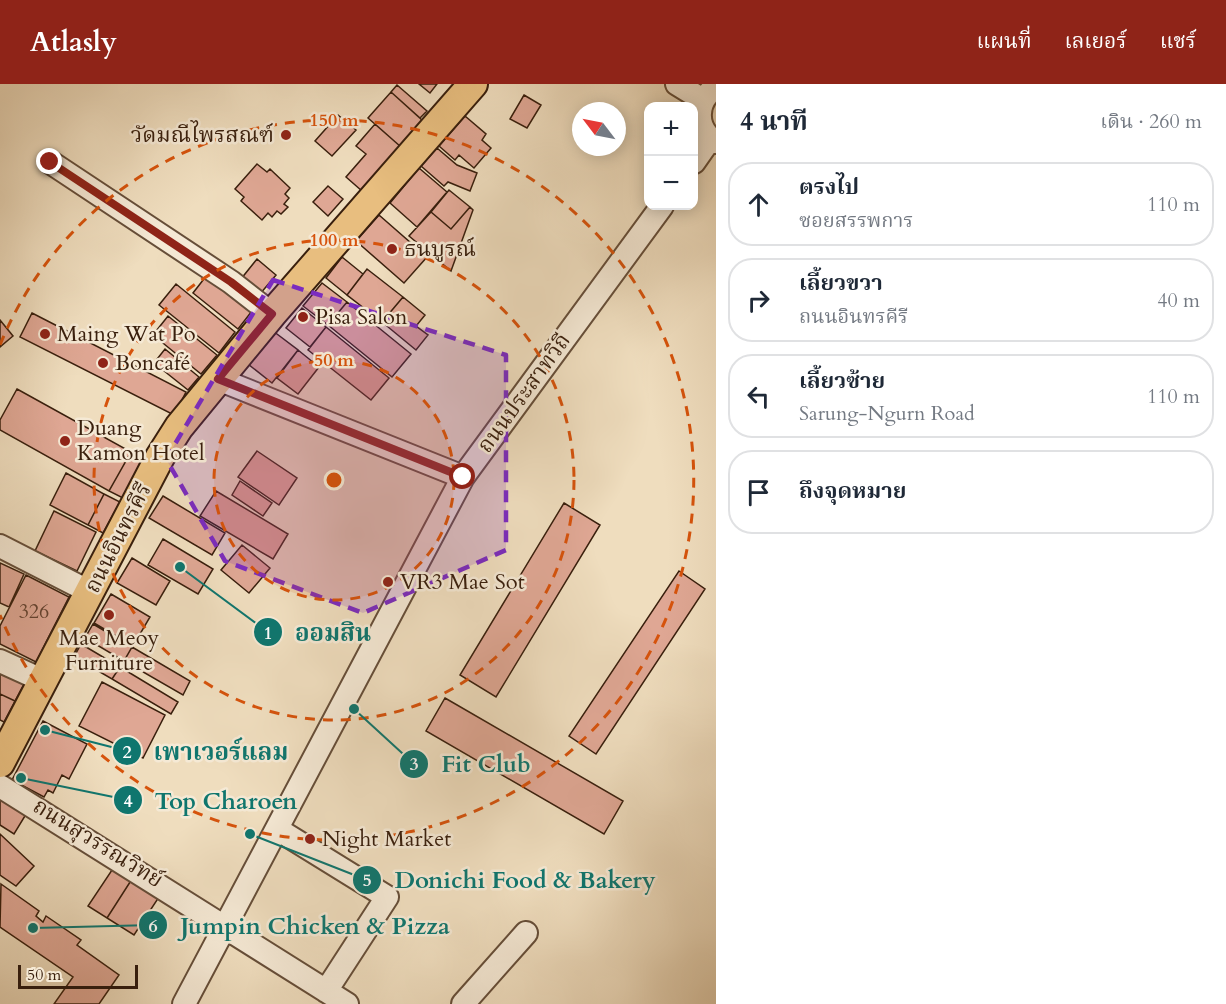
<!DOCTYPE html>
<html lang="th">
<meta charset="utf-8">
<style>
body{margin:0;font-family:Cardo,"Noto Serif Thai",serif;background:#f2f2f3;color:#1f2937}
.controls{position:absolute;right:18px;top:18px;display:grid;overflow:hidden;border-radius:12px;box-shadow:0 3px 15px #0003}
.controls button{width:54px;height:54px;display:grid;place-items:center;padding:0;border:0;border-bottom:2px solid #e0e1e3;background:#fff;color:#1f2937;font:30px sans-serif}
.compass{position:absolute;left:572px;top:18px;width:54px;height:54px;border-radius:50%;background:#fff;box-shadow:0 3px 15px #0003;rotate:302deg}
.scale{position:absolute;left:18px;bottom:15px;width:120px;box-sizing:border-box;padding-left:6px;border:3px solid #391f0d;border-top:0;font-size:16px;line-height:21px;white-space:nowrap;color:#391f0d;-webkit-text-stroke:4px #f5e9d5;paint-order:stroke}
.stop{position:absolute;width:18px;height:18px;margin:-14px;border:4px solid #8f2418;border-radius:50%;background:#fff}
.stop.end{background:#8f2418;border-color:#fff;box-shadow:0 2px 6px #0008}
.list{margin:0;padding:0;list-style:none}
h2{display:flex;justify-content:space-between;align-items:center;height:78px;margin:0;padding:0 24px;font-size:26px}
h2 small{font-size:20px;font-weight:400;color:#747a83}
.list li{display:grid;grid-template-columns:39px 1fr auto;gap:18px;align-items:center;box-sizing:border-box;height:84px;margin:0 12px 12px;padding:0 12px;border:2px solid #e0e1e3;border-radius:24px}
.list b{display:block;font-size:22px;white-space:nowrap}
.list p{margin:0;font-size:20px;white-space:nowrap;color:#747a83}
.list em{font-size:20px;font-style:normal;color:#747a83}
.icon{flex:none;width:33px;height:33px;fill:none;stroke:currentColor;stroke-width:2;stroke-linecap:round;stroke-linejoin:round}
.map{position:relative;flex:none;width:716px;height:920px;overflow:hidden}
header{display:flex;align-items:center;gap:36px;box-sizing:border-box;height:84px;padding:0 30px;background:#8f2418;color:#fff}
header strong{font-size:28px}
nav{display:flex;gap:33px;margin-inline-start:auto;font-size:21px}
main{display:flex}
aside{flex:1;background:#fff}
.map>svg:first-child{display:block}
.building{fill:#dfa794;stroke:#391f0d;stroke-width:1.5}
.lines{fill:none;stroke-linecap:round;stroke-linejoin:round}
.minor-casing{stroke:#664e39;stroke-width:26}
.major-casing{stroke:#391f0d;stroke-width:32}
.minor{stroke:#f5e9d5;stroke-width:22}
.major{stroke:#e8be7f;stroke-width:28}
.route{stroke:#8f2418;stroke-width:8}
.marked{fill:#7b2cbf;fill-opacity:0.2;stroke:#7b2cbf;stroke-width:4.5;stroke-dasharray:12 8;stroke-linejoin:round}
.ring{fill:none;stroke:#d6530c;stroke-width:3;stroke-dasharray:10 8}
.poi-dot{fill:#8f2418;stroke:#f5e9d5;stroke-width:2}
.labels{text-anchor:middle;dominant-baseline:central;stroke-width:5;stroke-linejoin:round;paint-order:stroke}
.number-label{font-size:20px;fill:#62412f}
.poi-label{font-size:22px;fill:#391f0d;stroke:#f5e9d5;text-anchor:start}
.street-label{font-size:22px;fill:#391f0d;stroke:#f5e9d5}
.centre{fill:#d6530c;stroke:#f5e9d5;stroke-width:3}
.ring-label{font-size:18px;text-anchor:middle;font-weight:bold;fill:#d6530c;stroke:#f5e9d5;stroke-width:5;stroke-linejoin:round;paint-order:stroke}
.leader{fill:none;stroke:#0f766e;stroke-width:2}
.callout-dot{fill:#0f766e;stroke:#f5e9d5;stroke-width:2}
.mark-label{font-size:18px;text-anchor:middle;font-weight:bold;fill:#fff}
.callout-label{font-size:24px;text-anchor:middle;font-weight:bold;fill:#0f766e;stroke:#f5e9d5;stroke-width:5;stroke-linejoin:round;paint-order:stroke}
</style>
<header>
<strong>Atlasly</strong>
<nav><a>แผนที่</a><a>เลเยอร์</a><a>แชร์</a></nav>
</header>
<main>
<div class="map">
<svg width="716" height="920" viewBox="0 0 716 920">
<rect width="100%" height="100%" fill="#efddbe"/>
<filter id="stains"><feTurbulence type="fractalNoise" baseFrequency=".00333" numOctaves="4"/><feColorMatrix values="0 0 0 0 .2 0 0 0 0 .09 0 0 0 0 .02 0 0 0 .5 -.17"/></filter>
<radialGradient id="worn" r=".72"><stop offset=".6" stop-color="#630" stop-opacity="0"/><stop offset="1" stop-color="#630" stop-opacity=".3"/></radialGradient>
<path class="building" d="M419,0H437L430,9Z
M397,1L427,27L420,34L391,8Z
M391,8L423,37L401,63L368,34Z
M524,11L541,21L527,44L510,35Z
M338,31L356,46L332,72L315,57Z
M465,32L486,50L482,56L491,64L474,84L459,71L455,76L439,62Z
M375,40L401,63L362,107L346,93L366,70L356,62Z
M437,64L457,81L477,89L470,107L448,98L444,102L421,82Z
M257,80L267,88L270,85L290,104L285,110L289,114L284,120L288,123L281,130L277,127L272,133L268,129L262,136L241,117L244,113L235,105Z
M419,84L447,108L417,143L390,119Z
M328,102L343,115L328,132L313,118Z
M449,106L470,123L451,145L431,128Z
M470,123L473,126L451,187L409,152L431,128L451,145Z
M379,131L427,173L404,199L356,157Z
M342,173L363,190L347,211L326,194Z
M257,175L276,191L260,210L241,195Z
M367,185L403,213L382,238L347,211Z
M207,191L252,227L238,245L193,209Z
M322,199L347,218L328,241L303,222Z
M176,200L235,248L219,269L159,221Z
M403,213L425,231L416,242L428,251L416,266L382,238Z
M347,218L411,270L392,293L328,241Z
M302,224L326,243L310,263L286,244Z
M32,229L186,308L174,331L20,253Z
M168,232L217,271L201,290L153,251Z
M0,236L13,252L0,263Z
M326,243L389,294L371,316L308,266Z
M273,247L298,266L272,299L248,280Z
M165,265L199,293L188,306L154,279Z
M298,266L319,283L298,310L277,294Z
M17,305L131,368L109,407L0,346V336Z
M257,367L297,394L279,421L238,393Z
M131,368L144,376L123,414L109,407Z
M66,389L104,410L88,441L50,421Z
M240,397L272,419L263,432L232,411Z
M216,407L288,450L273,475L200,432Z
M104,410L120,418L103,449L88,441Z
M163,412L225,449L212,471L149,434Z
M564,419L600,441L496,613L460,591Z
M54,427L96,448L77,487L35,467Z
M163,455L213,485L198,510L148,481Z
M242,461L270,484L249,509L221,486Z
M132,474L170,497L156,521L117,499Z
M0,479L24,490L9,523L0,519Z
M679,487L705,505L596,670L569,652Z
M26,491L69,513L36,578L0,560V542Z
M111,510L150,533L133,562L94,539Z
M93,540L132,563L124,577L85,554Z
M81,560L120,583L112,595L74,573Z
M132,563L190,597L183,611L124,577Z
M120,583L178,618L171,630L112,595Z
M0,586L25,598L15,617L0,610Z
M102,598L165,631L143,674L79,642Z
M0,610L15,617L4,638L0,636Z
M445,614L623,717L604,750L426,647Z
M43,637L87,660L69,695L62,691L53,709L48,706L44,713L12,696Z
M3,711L28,727L14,750L0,741V716Z
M0,750L34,782L16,802L0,791Z
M114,783L132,795L107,834L88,822Z
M132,795L159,813L134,851L107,834Z
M1,800L39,827L36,832L43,838L46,832L81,856L77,861L119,891L99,920H54L73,893L0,843Z"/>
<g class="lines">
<defs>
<path id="minor" d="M677,0L703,16
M716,3C695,17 694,45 716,58
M50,78L231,198L272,230
M694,78L710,55
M218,295L463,393
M0,462L90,508
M0,577L44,597
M0,702L347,920
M277,745L387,813L326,907
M184,920L463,393L662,122
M463,920L526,849"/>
<path id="major" d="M0,679L160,373L179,343L272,230L473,0"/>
</defs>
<use href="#minor" class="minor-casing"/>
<use href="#major" class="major-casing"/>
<use href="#minor" class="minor"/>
<use href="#major" class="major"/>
</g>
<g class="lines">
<path class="route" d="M50,78L231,198L272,230L218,295L463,393"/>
</g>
<path class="marked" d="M273,196L506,271V466L363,529L225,477L166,375Z"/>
<circle cx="334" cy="396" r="120" fill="#d6530c" fill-opacity=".12"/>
<g class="ring">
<circle cx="334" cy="396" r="120"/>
<circle cx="334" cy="396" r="240"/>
<path d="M0 261A360 360 0 1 1 0 531"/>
</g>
<g class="poi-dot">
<circle cx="286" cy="51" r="6"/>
<circle cx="392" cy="165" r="6"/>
<circle cx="303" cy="233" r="6"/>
<circle cx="45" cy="250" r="6"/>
<circle cx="103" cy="279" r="6"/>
<circle cx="65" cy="357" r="6"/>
<circle cx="388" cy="498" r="6"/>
<circle cx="109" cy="531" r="6"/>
<circle cx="310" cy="755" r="6"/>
</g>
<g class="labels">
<g class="number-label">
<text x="34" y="527">326</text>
</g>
<g class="poi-label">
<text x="274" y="51" text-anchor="end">วัดมณีไพรสณฑ์</text>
<text x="404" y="165">ธนบูรณ์</text>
<text x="315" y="233">Pisa Salon</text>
<text x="57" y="250">Maing Wat Po</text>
<text x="115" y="279">Boncafé</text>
<text x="77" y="344">Duang<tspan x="77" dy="25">Kamon Hotel</tspan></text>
<text x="400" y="498">VR3 Mae Sot</text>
<text x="109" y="554" text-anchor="middle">Mae Meoy<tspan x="109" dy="25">Furniture</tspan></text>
<text x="322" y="755">Night Market</text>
</g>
<g class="street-label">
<text transform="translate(524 309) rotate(-54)">ถนนประสาทวิถี</text>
<text transform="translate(118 454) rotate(-63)">ถนนอินทรคีรี</text>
<text transform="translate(98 759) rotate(32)">ถนนสุวรรณวิทย์</text>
</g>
</g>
<circle cx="334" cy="396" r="9" class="centre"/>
<g class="ring-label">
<text x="334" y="42">150 m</text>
<text x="334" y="162">100 m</text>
<text x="334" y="282">50 m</text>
</g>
<path class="leader" d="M180 483L268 548M45 646L127 667M354 625L414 680M21 694L128 716M250 750L367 796M33 844L153 841"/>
<g class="callout-dot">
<circle cx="180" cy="483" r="6"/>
<circle cx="45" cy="646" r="6"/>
<circle cx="354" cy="625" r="6"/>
<circle cx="21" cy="694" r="6"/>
<circle cx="250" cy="750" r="6"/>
<circle cx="33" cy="844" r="6"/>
<circle cx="268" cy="548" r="15"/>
<circle cx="127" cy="667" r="15"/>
<circle cx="414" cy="680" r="15"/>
<circle cx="128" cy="716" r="15"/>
<circle cx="367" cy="796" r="15"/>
<circle cx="153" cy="841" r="15"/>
</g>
<g class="mark-label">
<text x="268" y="555">1</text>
<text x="127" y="674">2</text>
<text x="414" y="686">3</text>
<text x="128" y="723">4</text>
<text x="367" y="802">5</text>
<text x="153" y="848">6</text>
</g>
<g class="callout-label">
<text x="333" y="557">ออมสิน</text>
<text x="221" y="676">เพาเวอร์แลม</text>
<text x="486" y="688">Fit Club</text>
<text x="226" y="725">Top Charoen</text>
<text x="525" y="804">Donichi Food &amp; Bakery</text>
<text x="315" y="850">Jumpin Chicken &amp; Pizza</text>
</g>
<rect width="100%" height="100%" filter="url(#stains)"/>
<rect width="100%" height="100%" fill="url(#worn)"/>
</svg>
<div class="controls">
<button>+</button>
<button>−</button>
</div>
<svg class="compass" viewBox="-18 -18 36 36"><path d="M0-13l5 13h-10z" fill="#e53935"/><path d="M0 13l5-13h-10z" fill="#747a83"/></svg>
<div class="scale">50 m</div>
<div class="stop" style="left:463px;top:393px"></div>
<div class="stop end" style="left:50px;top:78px"></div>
</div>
<aside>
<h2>4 นาที<small>เดิน · 260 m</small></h2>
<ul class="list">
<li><svg class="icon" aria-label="ahead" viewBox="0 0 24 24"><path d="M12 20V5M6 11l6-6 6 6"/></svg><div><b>ตรงไป</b><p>ซอยสรรพการ</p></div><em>110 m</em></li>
<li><svg class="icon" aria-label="right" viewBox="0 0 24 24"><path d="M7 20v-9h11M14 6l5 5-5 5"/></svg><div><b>เลี้ยวขวา</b><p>ถนนอินทรคีรี</p></div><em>40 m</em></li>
<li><svg class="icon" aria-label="left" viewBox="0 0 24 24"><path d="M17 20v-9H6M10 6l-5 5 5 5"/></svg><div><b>เลี้ยวซ้าย</b><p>Sarung-Ngurn Road</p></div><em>110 m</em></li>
<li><svg class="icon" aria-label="arrive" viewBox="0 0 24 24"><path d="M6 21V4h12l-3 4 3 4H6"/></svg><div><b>ถึงจุดหมาย</b></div></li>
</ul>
</aside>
</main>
